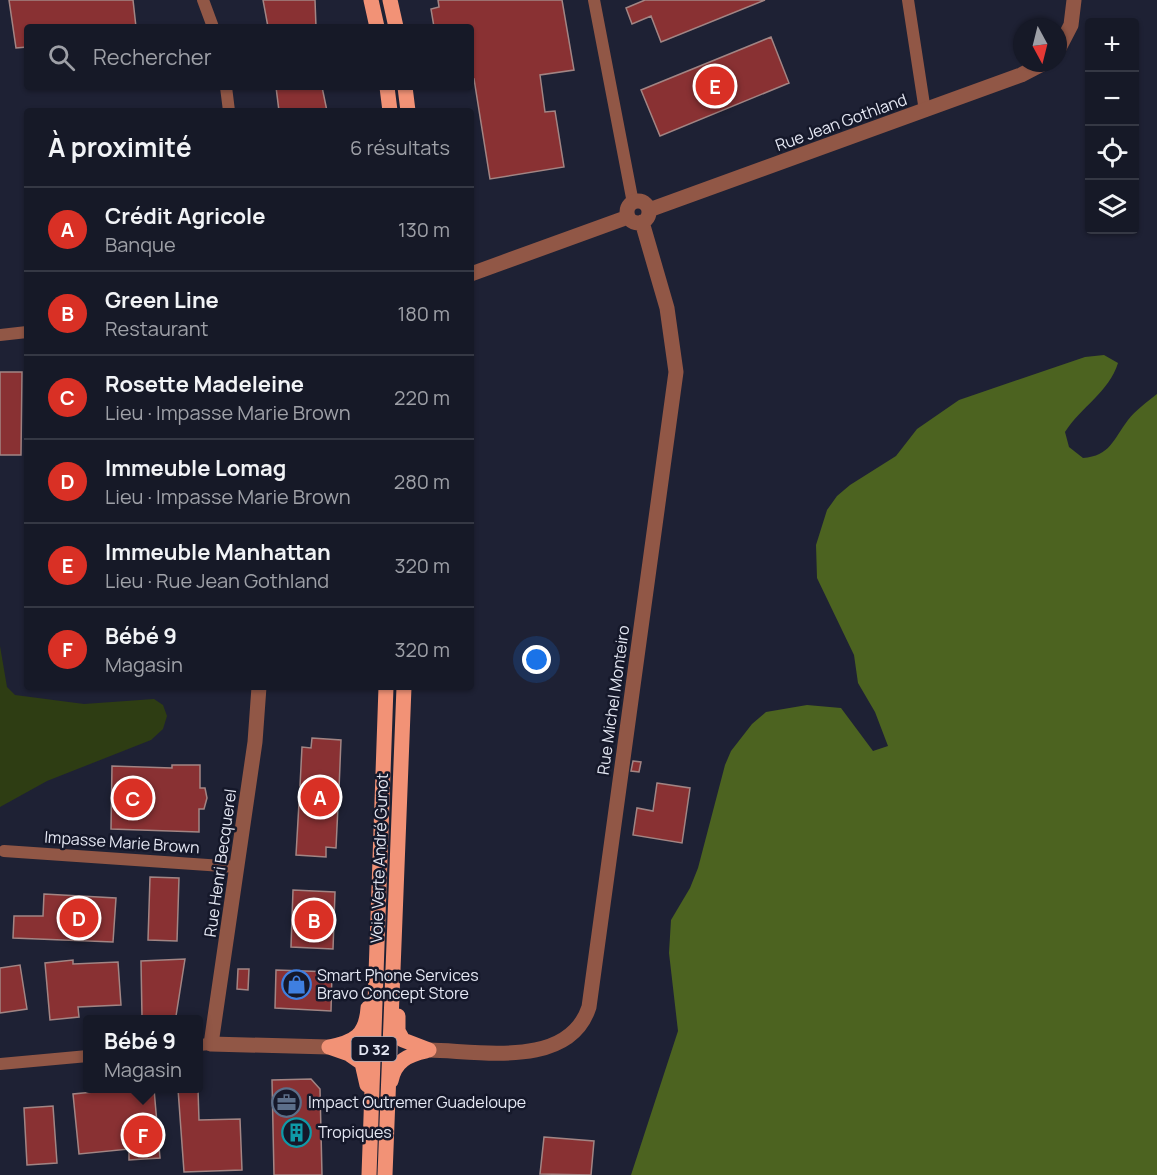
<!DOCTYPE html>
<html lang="fr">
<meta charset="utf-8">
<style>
body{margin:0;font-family:Manrope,sans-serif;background:#232633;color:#f1f3f6}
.controls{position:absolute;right:18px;top:18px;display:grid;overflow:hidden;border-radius:6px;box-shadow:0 2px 4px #0004}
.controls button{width:54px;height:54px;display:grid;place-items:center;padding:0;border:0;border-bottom:2px solid #353844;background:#161927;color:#f1f3f6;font:30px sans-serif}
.compass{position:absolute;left:1013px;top:18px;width:54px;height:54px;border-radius:50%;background:#161927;box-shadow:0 2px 4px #0004;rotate:173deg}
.you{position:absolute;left:537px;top:660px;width:21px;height:21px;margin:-15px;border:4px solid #fff;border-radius:50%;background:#1a73e8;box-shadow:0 0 0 9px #1a73e833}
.badge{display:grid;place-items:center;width:39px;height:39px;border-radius:50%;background:#d93025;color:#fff;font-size:20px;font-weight:700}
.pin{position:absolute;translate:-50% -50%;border:3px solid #fff;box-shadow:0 2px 6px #0006}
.popup{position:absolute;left:83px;top:1015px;width:120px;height:78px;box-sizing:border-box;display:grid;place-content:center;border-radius:6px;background:#161927;filter:drop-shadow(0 2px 4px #0005);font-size:20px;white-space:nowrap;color:#9ea0a7}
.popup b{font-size:22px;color:#f1f3f6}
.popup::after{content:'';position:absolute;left:50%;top:100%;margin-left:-12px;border:12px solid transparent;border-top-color:#161927}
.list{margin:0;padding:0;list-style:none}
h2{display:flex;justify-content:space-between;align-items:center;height:78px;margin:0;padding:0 24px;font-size:26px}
h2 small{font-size:20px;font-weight:400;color:#9ea0a7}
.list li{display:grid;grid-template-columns:39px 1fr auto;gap:18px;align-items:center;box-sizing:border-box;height:84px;padding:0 24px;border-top:2px solid #353844}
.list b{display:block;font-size:22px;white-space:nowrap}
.list p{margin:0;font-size:20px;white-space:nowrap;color:#9ea0a7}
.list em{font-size:20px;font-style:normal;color:#9ea0a7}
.icon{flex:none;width:33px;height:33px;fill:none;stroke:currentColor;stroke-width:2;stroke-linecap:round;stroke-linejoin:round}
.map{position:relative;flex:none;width:1157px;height:1175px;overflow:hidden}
.search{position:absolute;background:#161927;box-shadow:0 2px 4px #0004;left:24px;top:24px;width:450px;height:66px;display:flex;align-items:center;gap:15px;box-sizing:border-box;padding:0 21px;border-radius:6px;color:#9ea0a7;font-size:22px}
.panel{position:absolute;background:#161927;box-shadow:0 2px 4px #0004;left:24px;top:108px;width:450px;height:582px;border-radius:6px}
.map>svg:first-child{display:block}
.green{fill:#2e3d13}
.forest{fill:#4c6320}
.building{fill:#893133;stroke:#a28584;stroke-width:1.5}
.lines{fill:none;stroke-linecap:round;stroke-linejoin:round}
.minor{stroke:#915746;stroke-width:12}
.tertiary{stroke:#915746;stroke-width:15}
.primary{stroke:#f29276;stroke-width:15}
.labels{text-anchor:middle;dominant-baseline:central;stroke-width:5;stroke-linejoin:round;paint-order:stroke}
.shield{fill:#15182a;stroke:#a6a9b7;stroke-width:1.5}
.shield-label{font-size:15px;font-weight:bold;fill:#e4e7f3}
.street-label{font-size:16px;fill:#e4e7f3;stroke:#15182a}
.poi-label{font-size:16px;fill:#e4e7f3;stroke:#15182a;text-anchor:start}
</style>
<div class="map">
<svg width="1157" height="1175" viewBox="0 0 1157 1175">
<rect width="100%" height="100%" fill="#1e2134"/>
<path class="green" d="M0,646L7,687L15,695L84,704L154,699L163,705L167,716L163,729L151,740L47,781L0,807Z"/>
<path class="forest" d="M1104,355L1118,363C1109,392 1081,407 1065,432L1069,447L1083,458C1110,456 1113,440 1128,420C1136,410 1147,402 1157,394V1175H631L678,1031L669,953L671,920L690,888L698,868L725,765L731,751L752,724L766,712L807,705L841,708L873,751L888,746L875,712L858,683L854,655L817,578L816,545L827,510L837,496L850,485L896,456L917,429L959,400L1085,357Z"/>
<path class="building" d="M9,0H133L136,27H27V47L16,48Z
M263,0H315L316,27H268Z
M438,0H562L574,70L540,75L545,112L555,111L564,167L490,179L474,79L471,80V27H434L431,9L439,7Z
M645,0H765L661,42L651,16L632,24L626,8Z
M771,37L789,83L660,136L641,90Z
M276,87H322L327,111H279Z
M0,372H22L21,455H0Z
M312,738L341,740L339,789L321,805L338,806L336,848L326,847V857L296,855L299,803L316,804L300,786L302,747L311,748Z
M633,761L641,762L639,772L631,771Z
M172,765H200V788H205L207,798L204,809H199V832L111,829L112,766L172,768Z
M657,783L690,788L682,843L633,835L637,808L653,811Z
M150,877L179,878L177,941L148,940Z
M293,890L335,892L333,949L291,947Z
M44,894L116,898L113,942L13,938L14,916H43Z
M185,959L176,1016L142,1017L141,961Z
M73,960V964L118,962L121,1005L78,1007L79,1017L50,1020L45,963Z
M20,965L27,1009L0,1013V968Z
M238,969H249L248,990L237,989Z
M276,970L332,972L331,1011L275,1008Z
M311,1079L320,1089L322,1175H274L272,1080Z
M125,1089H154L160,1158L129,1160V1149L79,1154L73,1094Z
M178,1089H198L199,1120L240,1119L242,1170L184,1172Z
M53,1106L57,1163L27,1165L24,1108Z
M544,1137L594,1141L591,1175L540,1174Z"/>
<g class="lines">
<path class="minor" d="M203,0L213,27
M594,0L633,203
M908,0L925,111
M226,87L229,111
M0,335L27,332
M4,851L237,867
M198,1045L211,1044
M0,1064L88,1056"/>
<path class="tertiary" d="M1058,50L1071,25L1074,0
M627 212a11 11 0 1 1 22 0a11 11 0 1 1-22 0Z
M649,210L1021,75L1044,63
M471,274L628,217
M259,687L255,742L211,1044L329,1047
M429,1050C481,1051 569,1069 589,1007L676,372L667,308L642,222"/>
<path class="primary" d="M371,0L377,27
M390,0L396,27
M387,87L390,111
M405,87L408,111
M398,1016V1031L403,1040L429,1050
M329,1047C355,1042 366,1035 368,1008
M329,1047L349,1054L362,1063L367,1085
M391,1081C395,1061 408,1055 426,1051
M369,1175L386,687
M385,1175L404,687"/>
</g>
<defs>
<symbol id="shop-ring" viewBox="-11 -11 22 22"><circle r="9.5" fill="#15182a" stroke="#3f7fe0" stroke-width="1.5"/><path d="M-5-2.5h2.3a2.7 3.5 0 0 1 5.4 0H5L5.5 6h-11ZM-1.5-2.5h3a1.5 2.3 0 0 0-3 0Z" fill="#3f7fe0"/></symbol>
<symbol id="office-ring" viewBox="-11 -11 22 22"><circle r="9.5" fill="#15182a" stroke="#5c6f8a" stroke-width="1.5"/><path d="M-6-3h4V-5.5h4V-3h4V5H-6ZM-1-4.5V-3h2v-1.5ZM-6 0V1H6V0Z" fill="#5c6f8a"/></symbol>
<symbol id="building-ring" viewBox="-11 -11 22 22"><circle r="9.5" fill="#15182a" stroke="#0f9aa8" stroke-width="1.5"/><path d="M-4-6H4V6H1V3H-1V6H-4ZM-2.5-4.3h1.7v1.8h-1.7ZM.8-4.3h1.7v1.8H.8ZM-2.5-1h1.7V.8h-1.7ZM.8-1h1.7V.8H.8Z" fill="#0f9aa8"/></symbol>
</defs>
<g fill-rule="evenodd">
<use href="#shop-ring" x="280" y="968" width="33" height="33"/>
<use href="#office-ring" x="270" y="1086" width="33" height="33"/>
<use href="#building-ring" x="280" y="1116" width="33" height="33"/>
</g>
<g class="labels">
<rect class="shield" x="351.5" y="1037" width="45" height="24" rx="4.5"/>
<g class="shield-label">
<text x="374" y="1049">D 32</text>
</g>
<g class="street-label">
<text transform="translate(841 122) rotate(-20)">Rue Jean Gothland</text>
<text transform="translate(613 700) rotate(-82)">Rue Michel Monteiro</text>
<text transform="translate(122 842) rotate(4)">Impasse Marie Brown</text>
<text transform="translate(379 858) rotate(-88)">Voie Verte André Gunot</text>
<text transform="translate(220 863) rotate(-82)">Rue Henri Becquerel</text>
</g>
<g class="poi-label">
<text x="317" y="975">Smart Phone Services<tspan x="317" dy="18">Bravo Concept Store</tspan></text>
<text x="308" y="1102">Impact Outremer Guadeloupe</text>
<text x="318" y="1132">Tropiques</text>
</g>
</g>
</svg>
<div class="controls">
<button>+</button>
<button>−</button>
<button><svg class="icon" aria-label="locate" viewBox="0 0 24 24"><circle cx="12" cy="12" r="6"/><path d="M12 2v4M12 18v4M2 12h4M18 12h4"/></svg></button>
<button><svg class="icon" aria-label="layers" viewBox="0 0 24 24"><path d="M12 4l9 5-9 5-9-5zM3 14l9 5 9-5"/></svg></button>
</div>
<svg class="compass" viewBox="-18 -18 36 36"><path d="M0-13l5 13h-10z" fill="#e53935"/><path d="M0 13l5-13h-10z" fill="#9ea0a7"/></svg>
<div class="you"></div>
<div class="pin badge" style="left:320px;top:797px">A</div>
<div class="pin badge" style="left:314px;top:920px">B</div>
<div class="pin badge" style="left:133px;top:798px">C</div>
<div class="pin badge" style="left:79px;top:918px">D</div>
<div class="pin badge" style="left:715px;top:86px">E</div>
<div class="pin badge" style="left:143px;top:1135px">F</div>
<div class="popup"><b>Bébé 9</b>Magasin</div>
<div class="search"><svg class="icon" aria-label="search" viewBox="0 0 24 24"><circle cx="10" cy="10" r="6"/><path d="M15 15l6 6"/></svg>Rechercher</div>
<section class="panel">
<h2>À proximité<small>6 résultats</small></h2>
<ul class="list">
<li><span class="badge">A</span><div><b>Crédit Agricole</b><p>Banque</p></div><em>130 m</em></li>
<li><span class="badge">B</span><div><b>Green Line</b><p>Restaurant</p></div><em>180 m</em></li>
<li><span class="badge">C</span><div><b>Rosette Madeleine</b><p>Lieu · Impasse Marie Brown</p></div><em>220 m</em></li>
<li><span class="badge">D</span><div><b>Immeuble Lomag</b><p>Lieu · Impasse Marie Brown</p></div><em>280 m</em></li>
<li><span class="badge">E</span><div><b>Immeuble Manhattan</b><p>Lieu · Rue Jean Gothland</p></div><em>320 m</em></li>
<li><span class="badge">F</span><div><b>Bébé 9</b><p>Magasin</p></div><em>320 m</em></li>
</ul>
</section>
</div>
